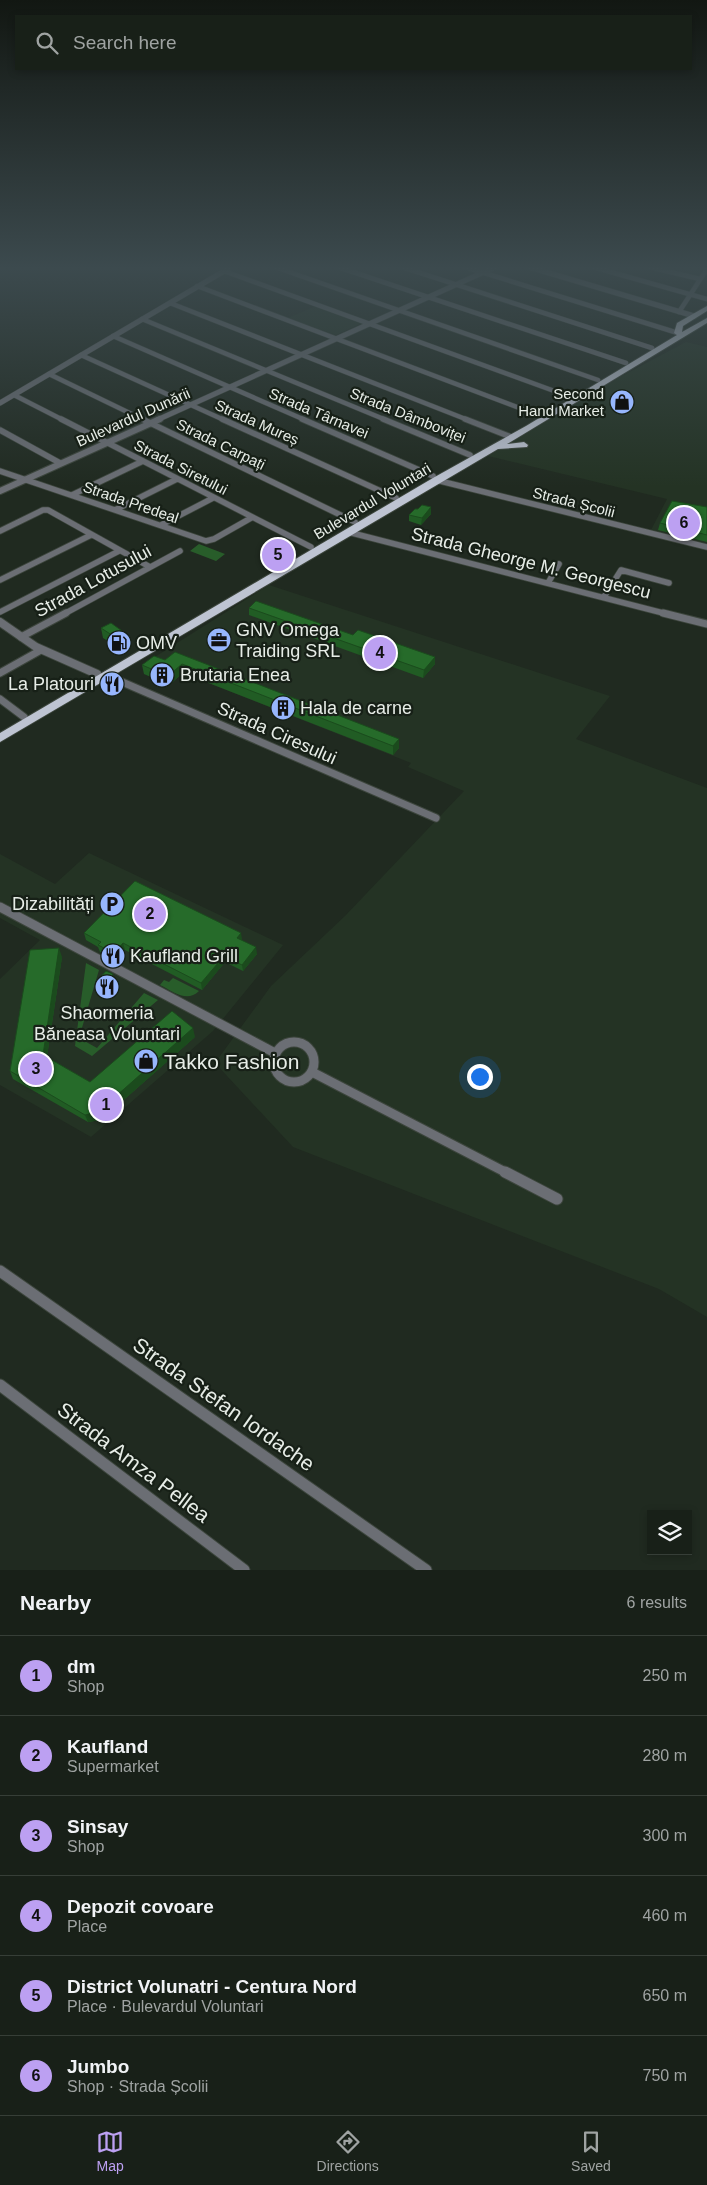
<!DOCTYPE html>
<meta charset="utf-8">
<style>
body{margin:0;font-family:Arial,sans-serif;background:#212821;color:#f1f3f6}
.controls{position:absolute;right:15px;bottom:15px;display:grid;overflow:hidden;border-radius:0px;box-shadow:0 2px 8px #0003}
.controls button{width:45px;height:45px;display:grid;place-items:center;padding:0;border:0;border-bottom:1px solid #363e37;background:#182018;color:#f1f3f6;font:25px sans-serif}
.you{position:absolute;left:479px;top:1076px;width:18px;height:18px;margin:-12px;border:4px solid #fff;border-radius:50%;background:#1a73e8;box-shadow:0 0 0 8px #1a73e833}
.badge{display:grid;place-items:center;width:32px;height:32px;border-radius:50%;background:#bca0f2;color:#111;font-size:16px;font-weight:700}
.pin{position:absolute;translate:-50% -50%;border:2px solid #fff;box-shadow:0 1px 5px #0006}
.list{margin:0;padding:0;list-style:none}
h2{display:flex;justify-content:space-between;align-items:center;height:65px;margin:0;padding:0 20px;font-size:21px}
h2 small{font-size:16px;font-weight:400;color:#9fa3a2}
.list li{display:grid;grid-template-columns:32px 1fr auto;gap:15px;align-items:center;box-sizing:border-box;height:80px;padding:0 20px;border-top:1px solid #363e37}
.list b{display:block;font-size:19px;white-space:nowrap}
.list p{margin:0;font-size:16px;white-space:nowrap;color:#9fa3a2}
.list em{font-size:16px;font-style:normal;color:#9fa3a2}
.icon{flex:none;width:28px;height:28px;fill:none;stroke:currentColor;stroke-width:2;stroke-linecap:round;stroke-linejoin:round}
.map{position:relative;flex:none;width:707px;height:1570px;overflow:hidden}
.search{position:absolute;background:#182018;box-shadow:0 2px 8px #0003;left:15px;right:15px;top:15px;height:55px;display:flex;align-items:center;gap:12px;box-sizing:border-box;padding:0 18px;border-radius:0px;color:#9fa3a2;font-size:19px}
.sheet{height:545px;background:#182018}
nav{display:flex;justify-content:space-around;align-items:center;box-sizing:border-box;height:70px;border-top:1px solid #363e37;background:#182018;font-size:14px;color:#9fa3a2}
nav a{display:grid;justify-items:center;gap:2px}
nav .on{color:#bca0f2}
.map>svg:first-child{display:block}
.built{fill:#243324}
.green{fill:#285d2a}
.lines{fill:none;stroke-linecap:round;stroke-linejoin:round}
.minor-far4-casing{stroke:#3c453c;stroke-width:5.5}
.minor-far3-casing{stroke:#3c453c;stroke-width:7}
.minor-far2-casing{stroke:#3c453c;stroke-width:9}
.minor-far1-casing{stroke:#3c453c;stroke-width:11}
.minor-casing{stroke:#3c453c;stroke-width:13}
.tertiary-far2-casing{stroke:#3c453c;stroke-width:6}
.tertiary-far1-casing{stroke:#3c453c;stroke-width:8}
.tertiary-casing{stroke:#3c453c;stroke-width:10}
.trunk-casing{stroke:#3c453c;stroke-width:2}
.minor-far4{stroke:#6b6e74;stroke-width:4.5}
.minor-far3{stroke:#6b6e74;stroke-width:5.5}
.minor-far2{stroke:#6b6e74;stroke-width:7}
.minor-far1{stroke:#6b6e74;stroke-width:9}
.minor{stroke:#6b6e74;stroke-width:11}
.tertiary-far2{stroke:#6b6e74;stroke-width:5}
.tertiary-far1{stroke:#6b6e74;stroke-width:6}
.tertiary{stroke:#6b6e74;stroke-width:8}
.trunk{fill:#bec4d2;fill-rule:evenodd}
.wall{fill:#215c24}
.shaded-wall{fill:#1b4b1d}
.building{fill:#266b2a;stroke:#1b4b1d}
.labels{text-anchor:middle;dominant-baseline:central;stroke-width:4.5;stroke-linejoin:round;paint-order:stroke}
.far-poi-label{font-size:15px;fill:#e7ede7;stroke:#172017;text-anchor:end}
.far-street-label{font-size:15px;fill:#e7ede7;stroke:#172017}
.street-label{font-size:18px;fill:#e7ede7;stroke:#172017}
.poi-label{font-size:18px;fill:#e7ede7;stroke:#172017;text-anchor:start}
.near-poi-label{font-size:21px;fill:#e7ede7;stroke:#172017;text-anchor:start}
.near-street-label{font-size:21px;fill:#e7ede7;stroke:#172017}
</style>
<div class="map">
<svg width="707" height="1570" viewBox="0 0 707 1570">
<rect width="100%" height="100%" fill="#202a20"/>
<path class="built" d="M316,306L362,323L336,335L288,318Z
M686,342L707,347V544L651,530L667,499L488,456L620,377Z
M269,585L610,696L576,739L707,788V1317L659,1289L293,1147L215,1063L271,986L345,916L464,791L408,767L411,763L150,660Z
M89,853L283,945L213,1031L91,1137L0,1085V979L40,940L0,918V854L55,884Z"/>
<path class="green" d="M199,544L225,554L216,561L190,551Z
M86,963L99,970L79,1038L97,1048L144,993L158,1000L92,1056L75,1046Z
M173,978L199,991C187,1003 174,992 160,985L164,980L169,982Z"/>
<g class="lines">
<defs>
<path id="minor-far4" d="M275,267L598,380
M338,267L626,363
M402,267L652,348
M465,267L678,333
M593,267L707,299
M649,267L700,279
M224,271L568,396
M197,286L538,415
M170,303L468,420
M679,312L707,269
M142,319L386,420
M113,336L305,420
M81,355L224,420
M49,374L144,420
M14,395L63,420"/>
<path id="minor-far3" d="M61,419L311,547
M142,419L355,522
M222,419L396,498
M302,419L433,476
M383,419L470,455
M465,419L511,437
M0,430L60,463
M0,471L206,541L214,539L251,518
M436,480L707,547
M72,495L143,461
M115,510L177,479
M161,525L213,498
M0,531L43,510H48L150,567
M348,532L667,614
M0,580L91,535
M548,583L559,564
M604,597L621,570L669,583
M0,612L119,551
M64,614L180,551"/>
<path id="minor-far2" d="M663,613L707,624
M21,637L66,613
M0,673L41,650
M106,675L436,818
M0,699L24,717"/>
<path id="minor-far1" d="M0,907L275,1053
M274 1062a20 20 0 1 1 40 0a20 20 0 1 1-40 0Z
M312,1072L507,1173"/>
<path id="minor" d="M505,1172L557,1199
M0,1271L426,1570
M0,1385L244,1570"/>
<path id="tertiary-far2" d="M529,267L694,316
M0,403L231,267
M157,420L495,267"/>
<path id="tertiary-far1" d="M0,491L160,419"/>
<path id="tertiary" d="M0,622L36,647L97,674"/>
<path id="trunk" d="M707,306V311L683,326L682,332L707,318V323L507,444L524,442L528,445L527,447L498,449L0,742V733L433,478L526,426L677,335L674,333L677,323Z"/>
</defs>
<use href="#minor-far4" class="minor-far4-casing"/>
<use href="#minor-far3" class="minor-far3-casing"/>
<use href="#minor-far2" class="minor-far2-casing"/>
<use href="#minor-far1" class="minor-far1-casing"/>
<use href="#minor" class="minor-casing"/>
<use href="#tertiary-far2" class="tertiary-far2-casing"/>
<use href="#tertiary-far1" class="tertiary-far1-casing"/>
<use href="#tertiary" class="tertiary-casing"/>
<use href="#trunk" class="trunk-casing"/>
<use href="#minor-far4" class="minor-far4"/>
<use href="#minor-far3" class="minor-far3"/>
<use href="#minor-far2" class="minor-far2"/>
<use href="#minor-far1" class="minor-far1"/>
<use href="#minor" class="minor"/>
<use href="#tertiary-far2" class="tertiary-far2"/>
<use href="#tertiary-far1" class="tertiary-far1"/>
<use href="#tertiary" class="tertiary"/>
<use href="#trunk" class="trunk"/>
</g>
<path class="wall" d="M707,507V542L658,530L660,523Z
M431,514L421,525L409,521V515Z
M269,552L288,556L280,560L269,554Z
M249,608L435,657V664L423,678L249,615Z
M101,628L129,636L131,646L123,650L103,638Z
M175,652L399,748L393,755L183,673L169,685L144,674L142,665L165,660Z
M84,933L242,939L241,940L257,954L243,971L225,962L202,990L125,950L115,960L100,952L98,947L86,940Z
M62,957L47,1057L90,1082L195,1037L101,1120L88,1122L13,1079L10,1071Z
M97,981L115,983L106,994L99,990Z"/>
<path class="shaded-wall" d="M431,507V514L421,525L422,518Z
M288,554V556L280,560V558Z
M129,636L131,646L123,650L121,641Z
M435,657V664L423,678L424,670Z
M182,664L183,673L169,685L168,676Z
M399,739V748L393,755V746Z
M241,933L242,939L238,945L237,938Z
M123,943L125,950L115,960L114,953Z
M256,947L257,954L243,971L242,965Z
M59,948L62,957L46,1063L43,1055Z
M224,956L225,962L202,990L201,983Z
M113,974L115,983L106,994L104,985Z
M193,1028L195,1037L101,1120L88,1122L85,1115Z"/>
<path class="building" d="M672,501L707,507V535L660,523Z
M422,505L431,507L422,518L409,515L415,509H418Z
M276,547L288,554L280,558L269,552Z
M256,601L353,635L358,630L435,657L424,670L249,608Z
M111,623L129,636L121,641L101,628Z
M175,652L399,739L393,746L182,664L168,676L142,665L154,656L165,660Z
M135,881L241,933L237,938L256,947L242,965L224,956L201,983L123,943L114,953L98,945L101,942L84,933Z
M59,948L43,1055L90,1082L172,1011L193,1028L98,1112L85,1115L10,1071L30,950Z
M106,971L113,974L104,985L97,981Z"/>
<linearGradient id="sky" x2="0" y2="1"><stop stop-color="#121712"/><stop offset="0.55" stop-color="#3c4a4e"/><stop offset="1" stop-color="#3c4a4e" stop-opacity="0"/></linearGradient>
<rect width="707" height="487" fill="url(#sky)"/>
<defs>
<symbol id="shop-disc" viewBox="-11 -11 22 22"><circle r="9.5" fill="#97b6fd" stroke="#172017"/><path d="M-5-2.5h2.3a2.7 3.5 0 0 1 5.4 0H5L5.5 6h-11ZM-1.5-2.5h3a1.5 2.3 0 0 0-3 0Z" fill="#111"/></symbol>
<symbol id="office-disc" viewBox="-11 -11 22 22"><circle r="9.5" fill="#97b6fd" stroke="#172017"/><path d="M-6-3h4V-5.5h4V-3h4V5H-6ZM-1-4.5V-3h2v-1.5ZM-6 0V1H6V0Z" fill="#111"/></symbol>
<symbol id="fuel-disc" viewBox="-11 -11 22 22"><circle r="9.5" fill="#97b6fd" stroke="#172017"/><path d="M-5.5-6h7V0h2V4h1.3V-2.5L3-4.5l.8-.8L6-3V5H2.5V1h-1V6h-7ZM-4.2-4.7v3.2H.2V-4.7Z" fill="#111"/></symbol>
<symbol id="building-disc" viewBox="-11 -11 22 22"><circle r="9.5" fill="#97b6fd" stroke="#172017"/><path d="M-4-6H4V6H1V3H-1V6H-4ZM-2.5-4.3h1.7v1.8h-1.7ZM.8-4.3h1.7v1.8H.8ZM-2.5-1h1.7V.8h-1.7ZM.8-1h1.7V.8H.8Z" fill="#111"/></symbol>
<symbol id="restaurant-disc" viewBox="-11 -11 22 22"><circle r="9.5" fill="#97b6fd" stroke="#172017"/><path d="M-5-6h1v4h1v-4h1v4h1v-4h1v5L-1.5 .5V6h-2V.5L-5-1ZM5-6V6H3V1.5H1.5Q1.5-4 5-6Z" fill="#111"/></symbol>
<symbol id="parking-disc" viewBox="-11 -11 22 22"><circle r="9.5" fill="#97b6fd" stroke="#172017"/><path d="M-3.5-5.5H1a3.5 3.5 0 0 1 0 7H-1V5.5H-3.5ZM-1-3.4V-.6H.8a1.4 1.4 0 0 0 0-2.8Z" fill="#111"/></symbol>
</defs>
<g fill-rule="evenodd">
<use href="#shop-disc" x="608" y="388" width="28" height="28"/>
<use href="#office-disc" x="205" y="626" width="28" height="28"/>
<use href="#fuel-disc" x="105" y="629" width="28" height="28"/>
<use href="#building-disc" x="148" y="661" width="28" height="28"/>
<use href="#restaurant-disc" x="98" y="670" width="28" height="28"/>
<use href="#building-disc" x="269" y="694" width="28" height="28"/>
<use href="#parking-disc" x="98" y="890" width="28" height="28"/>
<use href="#restaurant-disc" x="99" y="942" width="28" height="28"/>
<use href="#restaurant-disc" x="93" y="973" width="28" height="28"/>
<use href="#shop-disc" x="132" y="1047" width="28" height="28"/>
</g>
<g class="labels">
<g class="far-poi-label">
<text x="604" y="393">Second<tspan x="604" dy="17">Hand Market</tspan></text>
</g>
<g class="far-street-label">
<text transform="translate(319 413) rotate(23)">Strada Târnavei</text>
<text transform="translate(408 415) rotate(22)">Strada Dâmboviței</text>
<text transform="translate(133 417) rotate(-24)">Bulevardul Dunării</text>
<text transform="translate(257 422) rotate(24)">Strada Mureș</text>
<text transform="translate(221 444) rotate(26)">Strada Carpați</text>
<text transform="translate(181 467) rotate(27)">Strada Siretului</text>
<text transform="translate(372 501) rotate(-31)">Bulevardul Voluntari</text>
<text transform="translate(131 502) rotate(19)">Strada Predeal</text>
<text transform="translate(574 502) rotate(14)">Strada Școlii</text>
</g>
<g class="street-label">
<text transform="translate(531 563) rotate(14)">Strada Gheorge M. Georgescu</text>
<text transform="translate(93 581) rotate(-29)">Strada Lotusului</text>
<text transform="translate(277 733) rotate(24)">Strada Ciresului</text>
</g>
<g class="poi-label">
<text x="236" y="630">GNV Omega<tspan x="236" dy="21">Traiding SRL</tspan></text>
<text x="136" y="643">OMV</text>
<text x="180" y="675">Brutaria Enea</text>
<text x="94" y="684" text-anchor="end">La Platouri</text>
<text x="300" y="708">Hala de carne</text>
<text x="94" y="904" text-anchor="end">Dizabilități</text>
<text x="130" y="956">Kaufland Grill</text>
<text x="107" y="1013" text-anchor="middle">Shaormeria<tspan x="107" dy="21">Băneasa Voluntari</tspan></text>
</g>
<g class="near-poi-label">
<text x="164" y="1061">Takko Fashion</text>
</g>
<g class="near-street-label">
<text transform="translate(224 1404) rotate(35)">Strada Stefan Iordache</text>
<text transform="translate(134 1462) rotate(37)">Strada Amza Pellea</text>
</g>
</g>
</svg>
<div class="controls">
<button><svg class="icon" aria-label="layers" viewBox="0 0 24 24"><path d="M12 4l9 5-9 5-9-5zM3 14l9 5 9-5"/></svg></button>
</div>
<div class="you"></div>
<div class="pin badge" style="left:106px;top:1105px">1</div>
<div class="pin badge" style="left:150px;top:914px">2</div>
<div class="pin badge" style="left:36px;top:1069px">3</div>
<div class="pin badge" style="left:380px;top:653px">4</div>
<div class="pin badge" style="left:278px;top:555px">5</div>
<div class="pin badge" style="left:684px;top:523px">6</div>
<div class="search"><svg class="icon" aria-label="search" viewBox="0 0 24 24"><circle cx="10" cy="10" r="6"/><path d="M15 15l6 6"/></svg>Search here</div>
</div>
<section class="sheet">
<h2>Nearby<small>6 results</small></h2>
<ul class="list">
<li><span class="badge">1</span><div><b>dm</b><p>Shop</p></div><em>250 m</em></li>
<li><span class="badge">2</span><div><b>Kaufland</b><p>Supermarket</p></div><em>280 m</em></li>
<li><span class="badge">3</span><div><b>Sinsay</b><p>Shop</p></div><em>300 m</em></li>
<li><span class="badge">4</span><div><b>Depozit covoare</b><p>Place</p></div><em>460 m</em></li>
<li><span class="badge">5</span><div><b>District Volunatri - Centura Nord</b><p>Place · Bulevardul Voluntari</p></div><em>650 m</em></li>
<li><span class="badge">6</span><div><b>Jumbo</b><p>Shop · Strada Școlii</p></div><em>750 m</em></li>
</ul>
</section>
<nav>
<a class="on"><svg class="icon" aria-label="map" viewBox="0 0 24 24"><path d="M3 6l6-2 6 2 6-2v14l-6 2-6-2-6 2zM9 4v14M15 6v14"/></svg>Map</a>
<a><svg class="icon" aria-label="directions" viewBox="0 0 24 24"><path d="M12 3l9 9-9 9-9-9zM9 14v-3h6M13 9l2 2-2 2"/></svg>Directions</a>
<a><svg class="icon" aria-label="saved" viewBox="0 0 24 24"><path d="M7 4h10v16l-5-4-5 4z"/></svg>Saved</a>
</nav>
